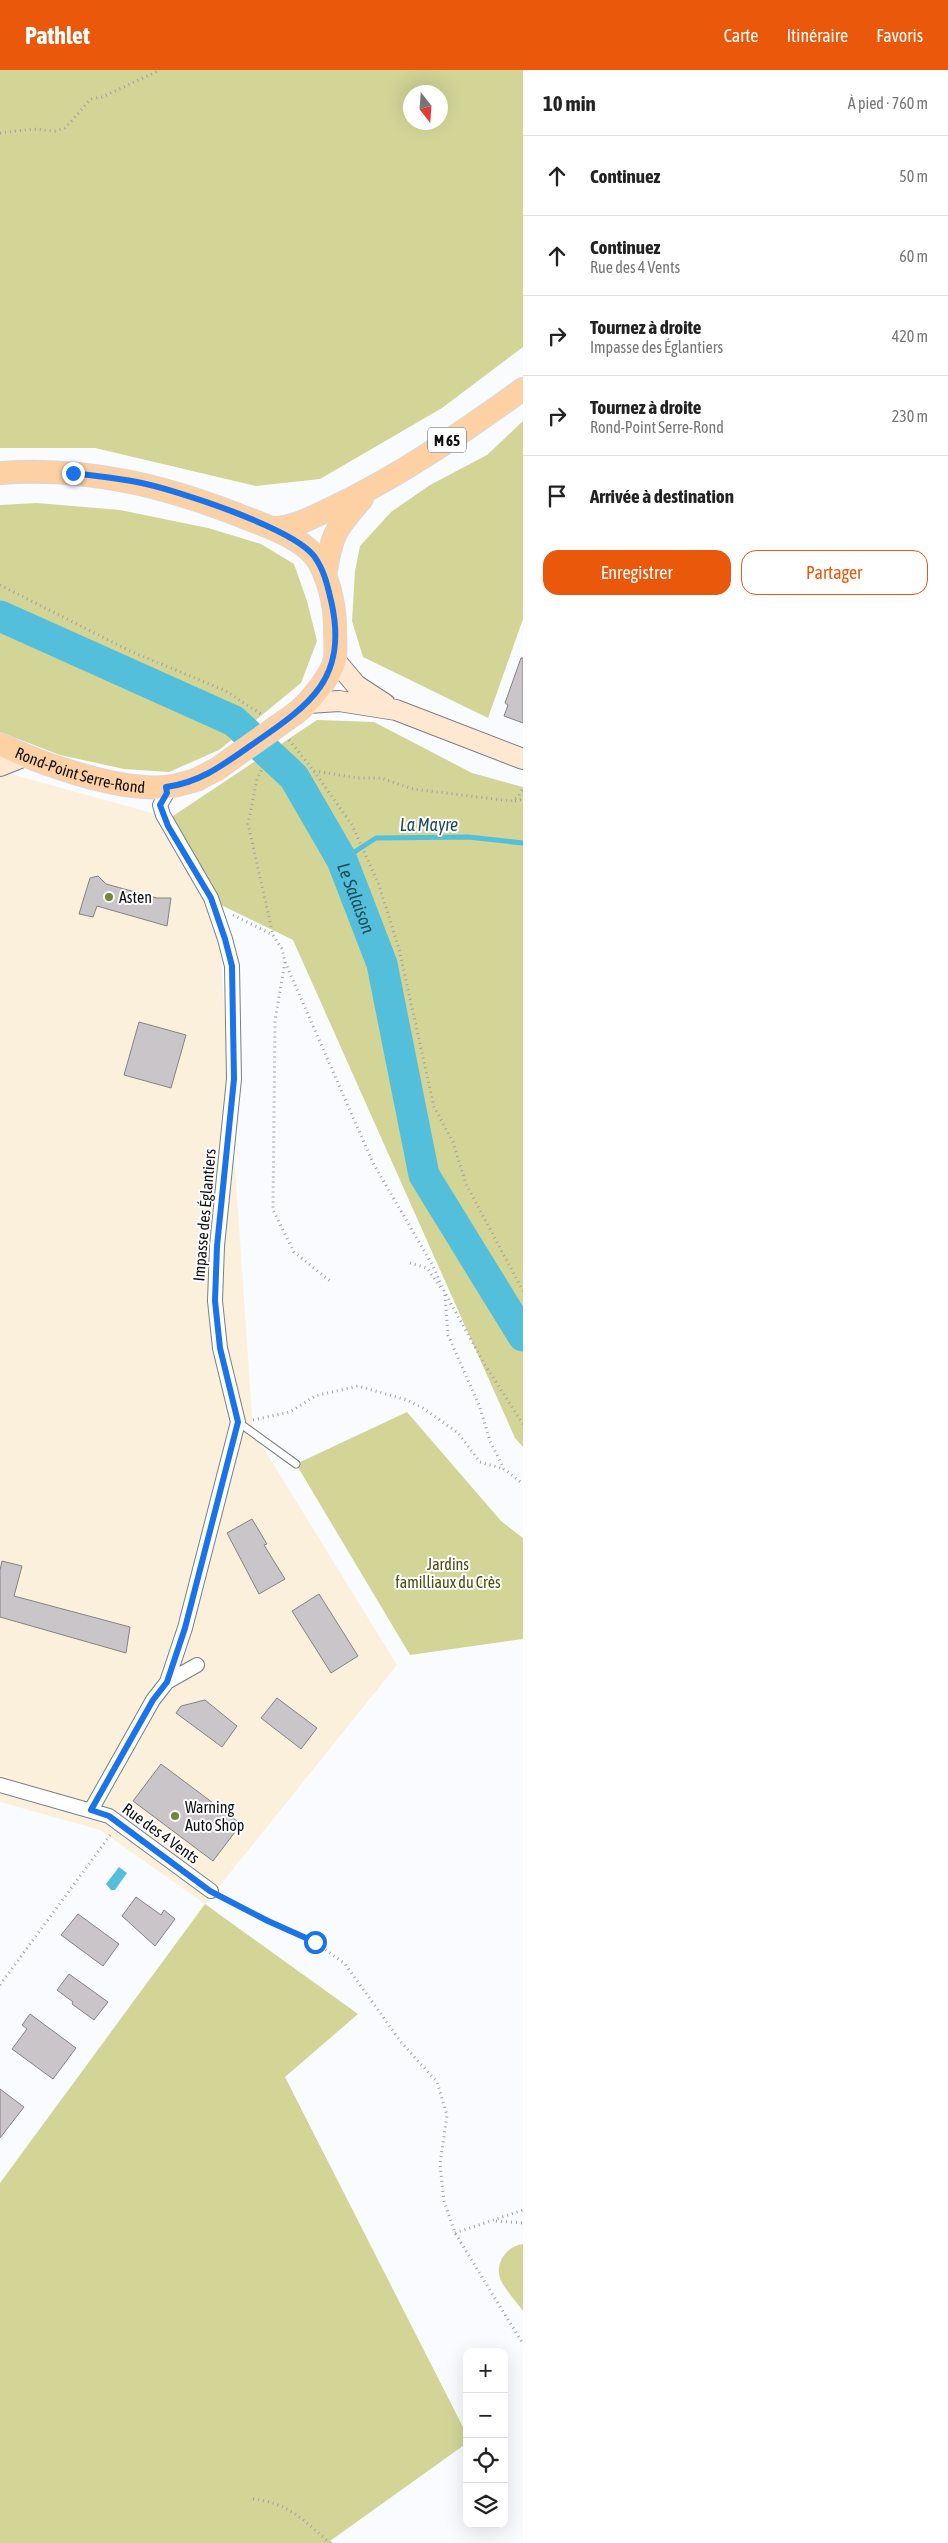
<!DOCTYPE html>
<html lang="fr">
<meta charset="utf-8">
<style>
body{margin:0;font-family:"Asap Condensed",sans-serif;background:#f2f2f2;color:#222}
.controls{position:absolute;right:15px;bottom:15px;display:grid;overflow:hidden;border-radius:10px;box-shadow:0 5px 20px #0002}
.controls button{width:45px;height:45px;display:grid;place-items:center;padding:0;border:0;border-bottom:1px solid #e0e0e0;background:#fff;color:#222;font:25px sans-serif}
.compass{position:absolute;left:403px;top:15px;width:45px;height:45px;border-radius:50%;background:#fff;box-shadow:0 5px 20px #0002;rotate:163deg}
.stop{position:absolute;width:15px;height:15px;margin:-11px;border:4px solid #1a73e8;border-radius:50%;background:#fff}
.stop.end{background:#1a73e8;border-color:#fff;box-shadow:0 1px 5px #0008}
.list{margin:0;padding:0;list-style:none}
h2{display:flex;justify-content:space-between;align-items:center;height:65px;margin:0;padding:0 20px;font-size:21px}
h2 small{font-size:16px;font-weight:400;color:#767676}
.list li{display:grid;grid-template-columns:32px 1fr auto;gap:15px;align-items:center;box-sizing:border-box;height:80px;padding:0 20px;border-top:1px solid #e0e0e0}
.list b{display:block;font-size:19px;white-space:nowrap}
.list p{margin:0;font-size:16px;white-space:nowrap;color:#767676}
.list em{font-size:16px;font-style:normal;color:#767676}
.actions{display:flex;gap:10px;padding:15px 20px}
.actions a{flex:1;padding:11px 0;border:1px solid #ea580c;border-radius:15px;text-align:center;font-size:18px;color:#ea580c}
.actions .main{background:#ea580c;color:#fff}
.icon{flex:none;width:28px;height:28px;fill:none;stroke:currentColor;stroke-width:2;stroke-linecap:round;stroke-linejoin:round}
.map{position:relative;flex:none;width:523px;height:2473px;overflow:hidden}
header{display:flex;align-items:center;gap:30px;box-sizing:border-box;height:70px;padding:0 25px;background:#ea580c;color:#fff}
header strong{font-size:24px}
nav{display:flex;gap:28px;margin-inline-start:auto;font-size:18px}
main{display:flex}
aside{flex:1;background:#fff}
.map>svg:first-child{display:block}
.industrial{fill:#fbf0db}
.green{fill:#d2d596;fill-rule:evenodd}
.water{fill:#53bfda}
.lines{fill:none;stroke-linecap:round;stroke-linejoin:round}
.stream{stroke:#53bfda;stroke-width:5}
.river{stroke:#53bfda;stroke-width:31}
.building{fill:#c9c5c9;stroke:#858285}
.lane-casing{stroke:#7b7d80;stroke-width:9}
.street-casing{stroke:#7b7d80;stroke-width:16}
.secondary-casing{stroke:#7b7d80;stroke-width:22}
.primary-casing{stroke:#d8d8d9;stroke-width:24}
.path{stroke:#a0a1a4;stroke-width:3;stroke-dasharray:1 4;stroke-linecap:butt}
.lane{stroke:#fff;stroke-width:7}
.street{stroke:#fff;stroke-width:14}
.secondary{stroke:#fee8d2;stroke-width:20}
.primary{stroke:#fdd1a4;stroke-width:22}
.primary-bridge-casing{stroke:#d8d8d9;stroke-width:24;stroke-linecap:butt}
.primary-bridge{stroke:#fdd1a4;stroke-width:22}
.route{stroke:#1a73e8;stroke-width:6}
.poi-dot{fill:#748738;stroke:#fff;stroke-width:2}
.labels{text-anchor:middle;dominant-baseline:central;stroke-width:4;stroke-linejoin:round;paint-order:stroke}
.shield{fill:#fff;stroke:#565658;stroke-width:1}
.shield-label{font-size:15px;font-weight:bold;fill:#0e0e10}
.street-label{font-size:16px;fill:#0e0e10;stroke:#fff}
.poi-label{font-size:16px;fill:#0e0e10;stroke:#fff;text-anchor:start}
.park-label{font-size:16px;fill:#4c4d0f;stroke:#fff}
.water-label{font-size:18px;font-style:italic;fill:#1c4b57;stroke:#fff}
</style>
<header>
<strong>Pathlet</strong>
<nav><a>Carte</a><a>Itinéraire</a><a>Favoris</a></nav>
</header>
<main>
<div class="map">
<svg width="523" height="2473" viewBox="0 0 523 2473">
<rect width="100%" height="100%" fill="#fafbff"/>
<path class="industrial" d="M0,701L170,748L217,833L253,1361L397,1595L205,1834L100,1760L0,1732Z"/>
<path class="green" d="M0,0H523V277L442,338L320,409L256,416L95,378H0ZM410,22H440V52H410Z
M523,351V549L488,648L363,587L352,551L355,501L360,476L391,442L430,415L487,385Z
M37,433L120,440L208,458L261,474L294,494L307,531L317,571L301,613L219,680L169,702L124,699L60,685L0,662V435Z
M317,650L374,652L472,703L523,717V1377L515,1368L293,870L217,833L170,748Z
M407,1342L501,1451L523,1468V1569L410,1585L296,1394Z
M205,1834L358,1944L285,2007L467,2365V2373L330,2471L334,2473H0V2113Z
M523,2174V2241C516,2231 504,2219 500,2208C495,2192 507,2176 523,2174Z"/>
<path class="water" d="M119,1797L127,1803L115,1820H111L106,1814Z"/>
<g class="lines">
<path class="stream" d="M342,790L376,768L468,767L523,773"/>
<path class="river" id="s1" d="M0,546L234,651L294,707L342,790L382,894L424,1105L523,1266"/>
</g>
<path class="building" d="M521,588H523V653L504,646L508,635L505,633Z
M98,806L106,814L157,828H171L167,856L97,836L93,847L79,844L90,808Z
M139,952L186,965L171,1018L124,1005Z
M252,1449L267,1474L264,1475L285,1509L259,1524L227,1463Z
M2,1491L22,1496L14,1526L130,1557L126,1583L0,1547V1500Z
M319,1524L358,1586L331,1603L292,1541Z
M277,1628L317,1658L301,1679L261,1648Z
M205,1630L237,1656L222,1677L176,1643L181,1636Z
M161,1694L241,1754L213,1791L133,1731Z
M136,1827L161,1845L164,1840L175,1849L155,1876L122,1846Z
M78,1844L119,1874L103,1896L61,1865Z
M69,1904L108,1932L94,1950L72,1934L73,1932L57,1920Z
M30,1944L76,1978L53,2009L12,1979L27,1959L22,1955Z
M0,2019L24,2037L0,2068Z"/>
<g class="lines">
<defs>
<path id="lane" d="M238,1352L296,1394"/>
<path id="street" d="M166,717L167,723L160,735L163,745L211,828L225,869L232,896L234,1009L217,1176L215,1231L220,1278L238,1352L185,1558L167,1612
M0,1715L109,1746L211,1821
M91,1740L153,1630L167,1612L197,1595"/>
<path id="secondary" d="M335,590L356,615L385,634
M309,633L339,631L396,640L523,689
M0,696L25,686"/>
<g id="primary">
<path d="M0,403C88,396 170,417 251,450C272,458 299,468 314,485C328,503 335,535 335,557C335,567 336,578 335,588C333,604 309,633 296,643"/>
<path d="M273,458C293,458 311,448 330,439C398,407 462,363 523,319"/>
<path d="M325,505C332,464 335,459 362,429"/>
<path id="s2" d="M0,674C43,695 118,721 166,717C176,716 186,713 196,710"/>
</g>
</defs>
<use href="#lane" class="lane-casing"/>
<use href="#street" class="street-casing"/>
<use href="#secondary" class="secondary-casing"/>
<use href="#primary" class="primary-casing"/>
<path class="path" d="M0,63L33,59L55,61L65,58L91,29L102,27L160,0
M0,515L132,582L224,620L261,644
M289,670L314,701L358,708H381L413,719L511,731L518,727L523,717
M268,687L257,709L248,754L273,865
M314,701L352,755L379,815L399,879L434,1037L453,1072L466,1114L523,1221
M515,731L523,729
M233,845L273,865L282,879L285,892L275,950L273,1140L294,1182L330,1211
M285,892L373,1093L433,1196L445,1223L485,1295L523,1354
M410,1193L427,1198L441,1218
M445,1225L448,1265L479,1335L490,1371L504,1399L523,1414
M253,1350L290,1342L315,1326L358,1316L407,1330L423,1338L458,1363L480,1392L504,1399
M223,1828L315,1872L345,1894L401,1972L437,2012L447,2045L440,2094L444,2131L455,2163L523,2274
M0,1915L111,1764
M496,2151L523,2153
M455,2163L523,2140
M253,2429C289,2433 304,2451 330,2473"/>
<use href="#lane" class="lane"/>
<use href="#street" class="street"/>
<use href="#secondary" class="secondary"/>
<use href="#primary" class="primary"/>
<defs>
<path id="primary-bridge" d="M196,710L217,699L296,643"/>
</defs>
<use href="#primary-bridge" class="primary-bridge-casing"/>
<use href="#primary-bridge" class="primary-bridge"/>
</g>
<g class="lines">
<path class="route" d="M73,403C95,406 116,408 137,412C174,419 293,458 314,486C325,501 328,518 332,535C348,612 306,637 250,676C223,695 199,713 166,717L167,723L160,735L168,756L211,828L225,869L232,896L234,1009L217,1176L215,1231L220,1278L238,1352L185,1558L167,1612L153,1630L91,1740L109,1746L210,1821L268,1851L315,1872"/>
</g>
<g class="poi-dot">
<circle cx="109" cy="827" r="5"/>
<circle cx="175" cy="1746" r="5"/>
</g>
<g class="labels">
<rect class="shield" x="428" y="357.5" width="38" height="25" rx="4"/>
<g class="shield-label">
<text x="447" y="370">M 65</text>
</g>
<g class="street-label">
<text stroke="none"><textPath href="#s2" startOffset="85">Rond-Point Serre-Rond</textPath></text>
<text transform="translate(204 1145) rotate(-85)">Impasse des Églantiers</text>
<text transform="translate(161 1763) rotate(36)">Rue des 4 Vents</text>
</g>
<g class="poi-label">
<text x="119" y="827">Asten</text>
<text x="185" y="1737">Warning<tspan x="185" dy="18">Auto Shop</tspan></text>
</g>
<g class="park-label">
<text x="448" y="1494">Jardins<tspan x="448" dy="18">familliaux du Crès</tspan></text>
</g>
<g class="water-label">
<text x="429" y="754">La Mayre</text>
<text stroke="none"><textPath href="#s1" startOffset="475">Le Salaison</textPath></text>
</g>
</g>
</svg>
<div class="controls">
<button>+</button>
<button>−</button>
<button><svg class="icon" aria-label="locate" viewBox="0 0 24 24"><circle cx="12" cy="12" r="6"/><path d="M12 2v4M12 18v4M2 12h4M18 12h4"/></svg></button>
<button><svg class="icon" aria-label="layers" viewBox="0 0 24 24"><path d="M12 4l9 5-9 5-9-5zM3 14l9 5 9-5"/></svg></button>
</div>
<svg class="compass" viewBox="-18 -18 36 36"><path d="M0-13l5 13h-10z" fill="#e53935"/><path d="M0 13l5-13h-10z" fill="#767676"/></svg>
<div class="stop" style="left:315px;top:1872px"></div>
<div class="stop end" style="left:73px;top:403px"></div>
</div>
<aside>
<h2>10 min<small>À pied · 760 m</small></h2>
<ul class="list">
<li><svg class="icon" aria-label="ahead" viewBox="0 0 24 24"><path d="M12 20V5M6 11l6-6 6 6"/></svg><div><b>Continuez</b></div><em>50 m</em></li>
<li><svg class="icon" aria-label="ahead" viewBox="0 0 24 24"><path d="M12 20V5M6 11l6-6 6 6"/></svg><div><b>Continuez</b><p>Rue des 4 Vents</p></div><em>60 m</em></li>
<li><svg class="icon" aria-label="right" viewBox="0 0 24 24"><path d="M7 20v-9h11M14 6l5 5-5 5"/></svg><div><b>Tournez à droite</b><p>Impasse des Églantiers</p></div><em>420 m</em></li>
<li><svg class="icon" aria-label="right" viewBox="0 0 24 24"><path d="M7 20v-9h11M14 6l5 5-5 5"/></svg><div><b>Tournez à droite</b><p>Rond-Point Serre-Rond</p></div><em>230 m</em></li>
<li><svg class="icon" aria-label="arrive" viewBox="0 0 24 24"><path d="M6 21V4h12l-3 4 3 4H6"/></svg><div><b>Arrivée à destination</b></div></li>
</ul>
<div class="actions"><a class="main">Enregistrer</a><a>Partager</a></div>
</aside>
</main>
